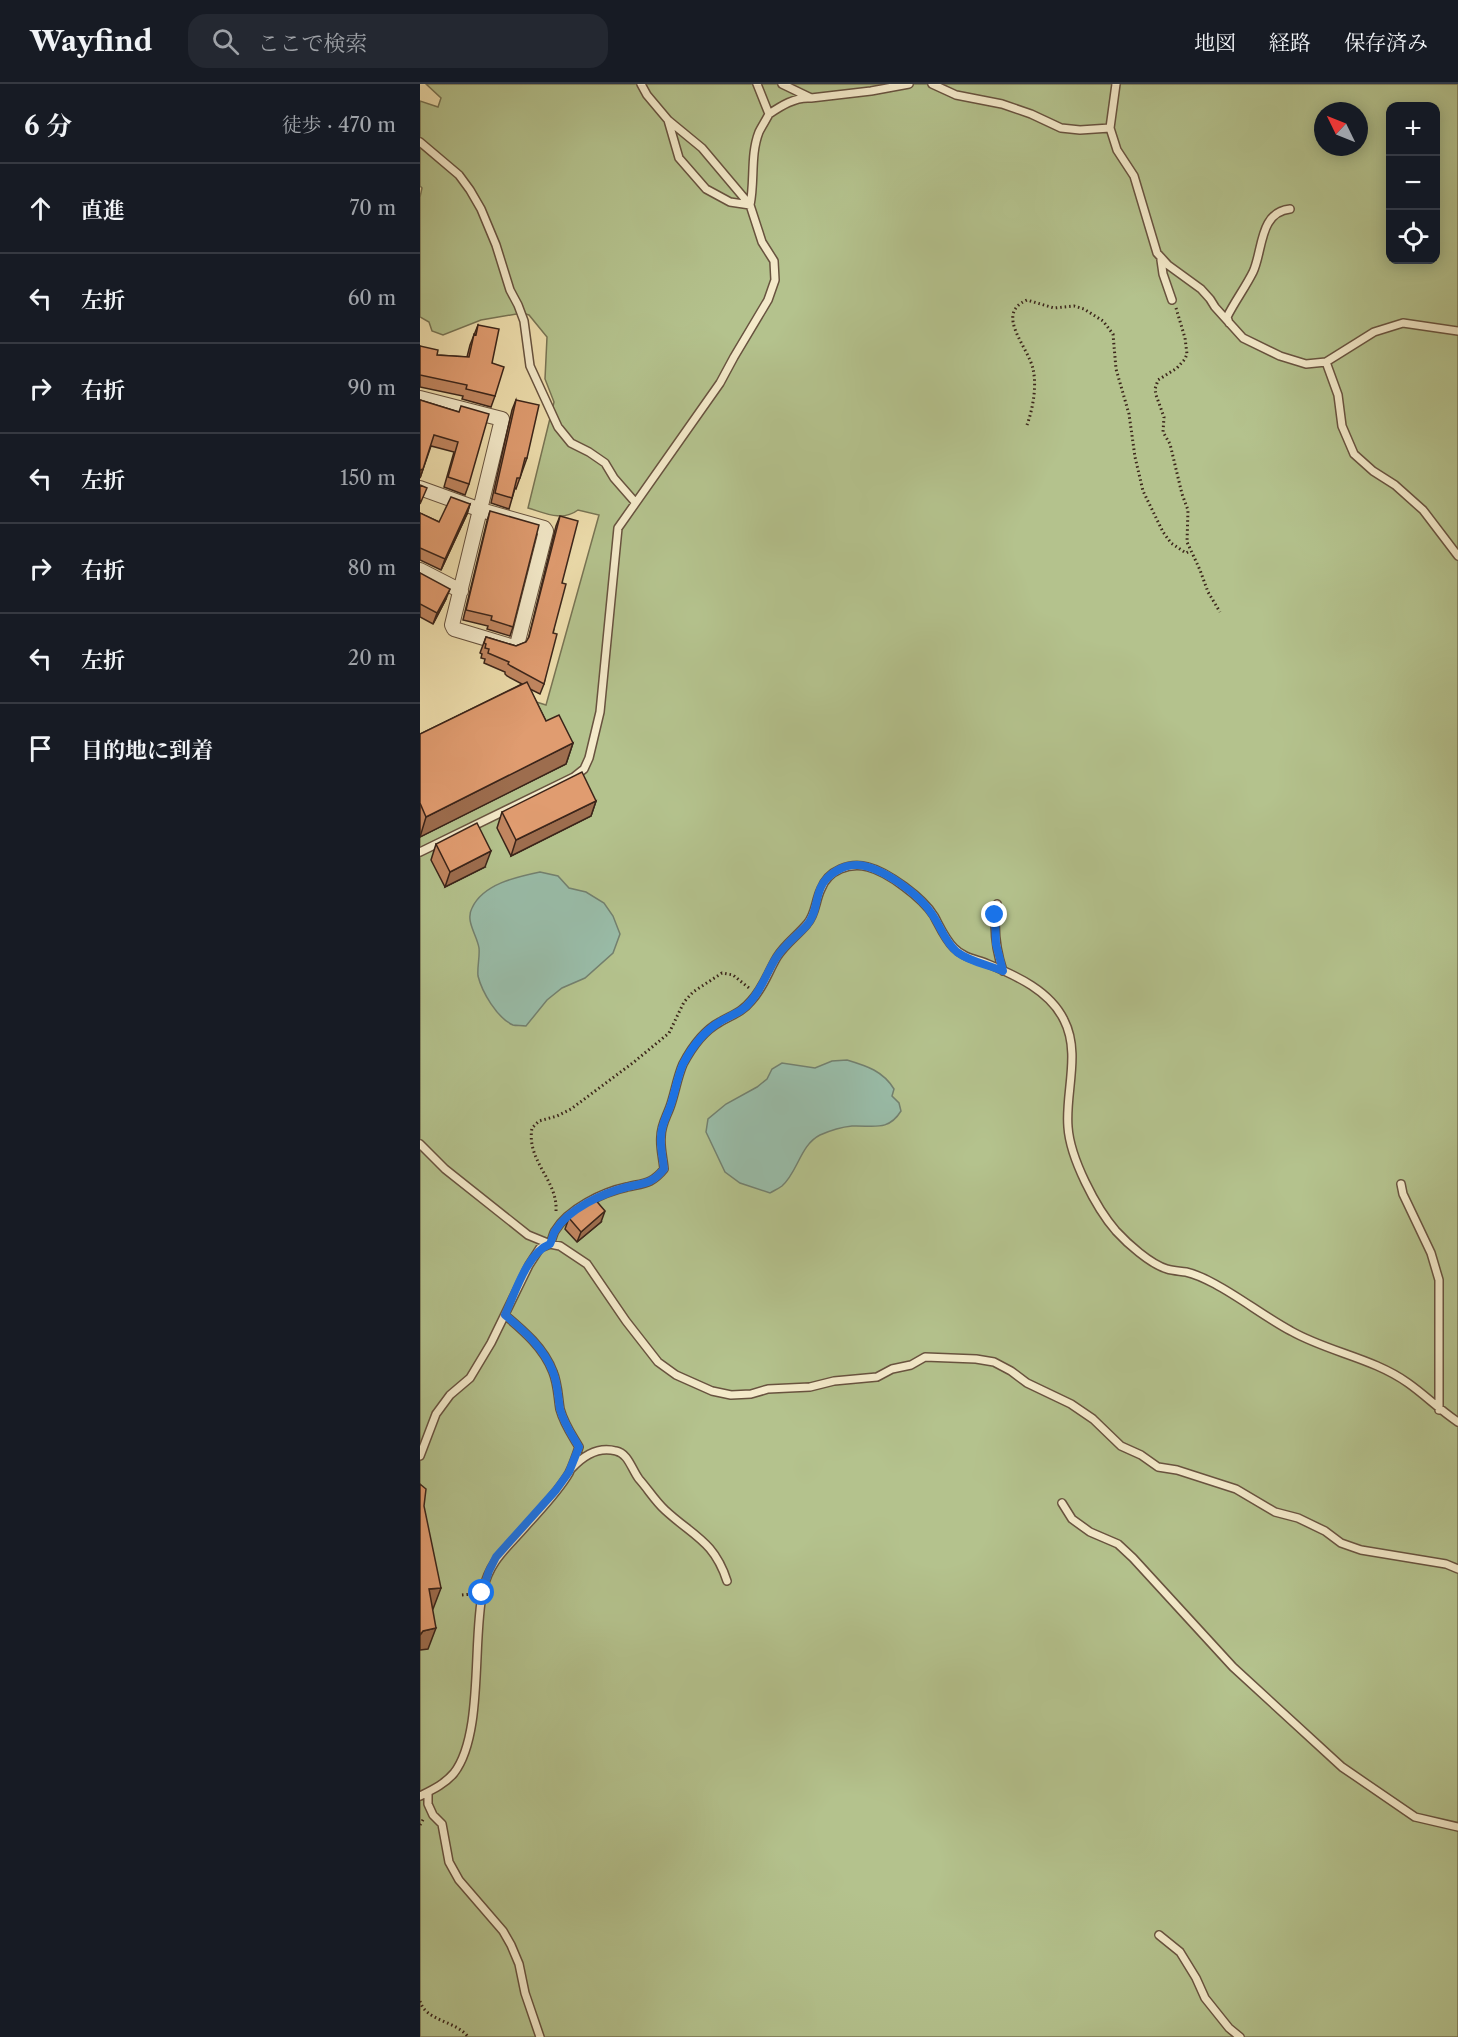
<!DOCTYPE html>
<html lang="ja">
<meta charset="utf-8">
<style>
body{margin:0;font-family:"Libre Caslon Text","Noto Serif JP",serif;background:#242831;color:#f1f3f6}
.controls{position:absolute;right:18px;top:18px;display:grid;overflow:hidden;border-radius:12px;box-shadow:0 3px 15px #0003}
.controls button{width:54px;height:54px;display:grid;place-items:center;padding:0;border:0;border-bottom:2px solid #363941;background:#171b24;color:#f1f3f6;font:30px sans-serif}
.compass{position:absolute;left:894px;top:18px;width:54px;height:54px;border-radius:50%;background:#171b24;box-shadow:0 3px 15px #0003;rotate:313deg}
.stop{position:absolute;width:18px;height:18px;margin:-14px;border:4px solid #1a73e8;border-radius:50%;background:#fff}
.stop.end{background:#1a73e8;border-color:#fff;box-shadow:0 2px 6px #0008}
.list{margin:0;padding:0;list-style:none}
h2{display:flex;justify-content:space-between;align-items:center;height:78px;margin:0;padding:0 24px;font-size:26px}
h2 small{font-size:20px;font-weight:400;color:#9ea1a6}
.list li{display:grid;grid-template-columns:39px 1fr auto;gap:18px;align-items:center;box-sizing:border-box;height:90px;padding:0 24px;border-top:2px solid #363941}
.list b{display:block;font-size:22px;white-space:nowrap}
.list em{font-size:20px;font-style:normal;color:#9ea1a6}
.icon{flex:none;width:33px;height:33px;fill:none;stroke:currentColor;stroke-width:2;stroke-linecap:round;stroke-linejoin:round}
.map{position:relative;flex:none;width:1038px;height:1953px;overflow:hidden}
header{display:flex;align-items:center;gap:36px;box-sizing:border-box;height:84px;padding:0 30px;background:#171b24;border-bottom:2px solid #363941}
header strong{font-size:28px}
nav{display:flex;gap:33px;margin-inline-start:auto;font-size:21px}
.search{width:420px;height:54px;background:#242831;display:flex;align-items:center;gap:15px;box-sizing:border-box;padding:0 21px;border-radius:18px;color:#9ea1a6;font-size:22px}
main{display:flex}
aside{flex:1;background:#171b24}
.map>svg:first-child{display:block}
.green{fill:#b4c28d;stroke:#787454;stroke-width:1.5;fill-rule:evenodd}
.water{fill:#99bca8;stroke:#73806f;stroke-width:1.5}
.lines{fill:none;stroke-linecap:round;stroke-linejoin:round}
.service-casing{stroke:#68533f;stroke-width:10}
.minor-casing{stroke:#68533f;stroke-width:16}
.path{stroke:#3b251a;stroke-width:3;stroke-dasharray:1.5 3;stroke-linecap:butt}
.service{stroke:#f4eaca;stroke-width:7}
.minor{stroke:#f4eaca;stroke-width:14}
.wall{fill:#c18660;stroke:#3b251a;stroke-width:1.5}
.shaded-wall{fill:#9d6d4e;stroke:#3b251a;stroke-width:1.5}
.building{fill:#e09c70;stroke:#3b251a;stroke-width:1.5}
.route{stroke:#1a73e8;stroke-width:8}
</style>
<header>
<strong>Wayfind</strong>
<div class="search"><svg class="icon" aria-label="search" viewBox="0 0 24 24"><circle cx="10" cy="10" r="6"/><path d="M15 15l6 6"/></svg>ここで検索</div>
<nav><a>地図</a><a>経路</a><a>保存済み</a></nav>
</header>
<main>
<aside>
<h2>6 分<small>徒歩 · 470 m</small></h2>
<ul class="list">
<li><svg class="icon" aria-label="ahead" viewBox="0 0 24 24"><path d="M12 20V5M6 11l6-6 6 6"/></svg><div><b>直進</b></div><em>70 m</em></li>
<li><svg class="icon" aria-label="left" viewBox="0 0 24 24"><path d="M17 20v-9H6M10 6l-5 5 5 5"/></svg><div><b>左折</b></div><em>60 m</em></li>
<li><svg class="icon" aria-label="right" viewBox="0 0 24 24"><path d="M7 20v-9h11M14 6l5 5-5 5"/></svg><div><b>右折</b></div><em>90 m</em></li>
<li><svg class="icon" aria-label="left" viewBox="0 0 24 24"><path d="M17 20v-9H6M10 6l-5 5 5 5"/></svg><div><b>左折</b></div><em>150 m</em></li>
<li><svg class="icon" aria-label="right" viewBox="0 0 24 24"><path d="M7 20v-9h11M14 6l5 5-5 5"/></svg><div><b>右折</b></div><em>80 m</em></li>
<li><svg class="icon" aria-label="left" viewBox="0 0 24 24"><path d="M17 20v-9H6M10 6l-5 5 5 5"/></svg><div><b>左折</b></div><em>20 m</em></li>
<li><svg class="icon" aria-label="arrive" viewBox="0 0 24 24"><path d="M6 21V4h12l-3 4 3 4H6"/></svg><div><b>目的地に到着</b></div></li>
</ul>
</aside>
<div class="map">
<svg width="1038" height="1953" viewBox="0 0 1038 1953">
<rect width="100%" height="100%" fill="#eedead"/>
<filter id="stains"><feTurbulence type="fractalNoise" baseFrequency=".00333" numOctaves="4"/><feColorMatrix values="0 0 0 0 .2 0 0 0 0 .09 0 0 0 0 .02 0 0 0 .5 -.17"/></filter>
<radialGradient id="worn" r=".72"><stop offset=".6" stop-color="#630" stop-opacity="0"/><stop offset="1" stop-color="#630" stop-opacity=".3"/></radialGradient>
<path class="green" d="M6,0H1038V1953H0V660L94,611L126,621L179,431L158,426C142,438 125,429 108,424L134,318L125,295L127,253L109,231L102,229L61,236L23,251L12,247L9,238L0,233V113L2,104L0,102V17L18,23L21,14ZM970,22H1016V176H970ZM903,27H939V63H903Z"/>
<path class="water" d="M120,788L138,792L149,804L166,808L184,819L193,832L200,850L193,869L165,894L142,904L127,916L106,942C102,941 96,942 93,941C77,934 62,908 58,892C57,883 60,873 59,864C57,851 45,837 52,824C63,800 96,793 120,788Z
M427,976C447,982 463,987 474,1005L472,1012L479,1019L481,1027C468,1048 453,1041 432,1042C422,1043 409,1047 400,1051C380,1061 378,1088 362,1102C358,1105 353,1107 350,1109L320,1099L305,1088L286,1048L288,1035L306,1020L337,1003L347,995L352,985L362,979L395,984L412,977Z"/>
<g class="lines">
<defs>
<path id="service" d="M362,0L391,14L451,7L489,0
M512,0L536,11L582,20L611,30L641,44L660,46L690,44
M696,0L690,44L697,66L714,92L737,169L748,181L781,205L790,215L795,223L823,254L860,272L886,280L906,278L918,311L922,342L934,370L953,387L975,401L1003,426L1038,472
M349,30C361,22 375,13 390,14
M248,36L259,74L286,105L310,118L330,121C335,97 330,71 339,48C342,42 346,36 349,30L337,0
M0,58L39,91L50,106L61,125L76,161L90,206L98,221L104,237L110,282L138,343L151,359L169,368L185,379L194,394L215,418
M741,176L743,190L752,216
M809,239L807,233C815,217 825,204 833,188C843,167 839,128 870,125
M906,278L954,248L983,239L1038,247
M0,768L154,693L164,685L169,674L180,628L198,444L300,299L314,273L348,216L355,196L354,177L342,158L330,121L282,64L248,36L227,11L221,0
M577,820C573,843 576,866 583,887
M0,1060L25,1085L108,1151L130,1160C132,1156 133,1150 135,1147C148,1125 183,1108 207,1103C224,1099 232,1100 244,1085C243,1074 240,1063 241,1053C241,1041 246,1034 250,1023C255,1009 257,994 263,980C272,963 283,947 300,938C312,931 322,928 331,917C344,903 348,888 357,873C365,860 377,852 387,840C396,830 395,817 401,805C408,786 430,778 448,783C468,788 503,814 514,832C520,843 525,855 534,864C544,874 556,875 568,880C597,892 630,907 644,936C661,969 645,1009 648,1043C650,1074 676,1124 696,1147C707,1159 730,1180 747,1185C753,1187 760,1187 766,1188C775,1190 786,1195 795,1200C821,1214 845,1233 871,1247C908,1268 953,1274 988,1299C1005,1311 1020,1326 1038,1338
M981,1100L983,1110L1011,1169L1019,1196V1326
M0,1372L16,1330L30,1311L50,1294L71,1259L109,1181L120,1164L130,1160L140,1162L167,1180L206,1237L238,1278L256,1291L292,1307L311,1311L331,1310L348,1305L390,1303L414,1297L457,1293L472,1285L491,1281L505,1273L556,1275L574,1278L591,1287L607,1299L651,1320L673,1335L701,1362L721,1371L738,1383L757,1386L816,1405L855,1428L878,1434L905,1447L921,1459L941,1466L1026,1480L1038,1485
M152,1384C164,1371 178,1362 196,1367C208,1369 212,1386 219,1395C228,1405 235,1417 245,1426C273,1452 294,1457 307,1497
M642,1419L652,1435L670,1448L698,1460L713,1474L813,1583L922,1683L995,1733L1038,1743
M8,1709V1720L13,1731L22,1740L29,1778L39,1796L83,1847L91,1861L99,1880L105,1909L120,1953
M0,1712C12,1706 25,1700 34,1689C64,1650 52,1555 63,1506C70,1476 87,1464 106,1442C121,1425 138,1408 149,1389C153,1381 156,1372 159,1363C152,1351 144,1340 140,1325C138,1313 138,1300 133,1288C124,1264 104,1247 85,1231
M739,1851L760,1868L776,1894L785,1914L809,1944L820,1953"/>
<path id="minor" d="M0,314L82,335L32,541L34,545L94,563L97,561L126,447L124,444L61,426L0,404
M0,486L41,507"/>
</defs>
<use href="#service" class="service-casing"/>
<use href="#minor" class="minor-casing"/>
<path class="path" d="M756,224L765,254L767,270L765,275L757,284L738,296L735,305L736,311L744,333L743,348L750,360L762,410L768,426L767,458L780,486L788,508L800,528
M607,341C613,324 617,302 613,285C608,262 574,230 607,216L634,224L654,222L664,225L683,237L693,250L696,285L709,330L715,373L723,407L743,448L751,459L766,469L770,467
M136,1127C138,1096 106,1077 112,1044L119,1037L137,1032L151,1025L214,978L249,949L264,918L273,908L302,889L313,891L329,904
M42,1511L52,1510
M0,1741L4,1734
M0,1917C5,1937 37,1937 48,1953"/>
<use href="#service" class="service"/>
<use href="#minor" class="minor"/>
</g>
<path class="wall" d="M58,241L72,279L75,312L71,323L42,315L43,312L0,303V262L17,271L47,273L50,261Z
M0,316L39,328L49,400L45,411L24,403L34,368L11,362L0,394Z
M96,316L107,374L96,405L95,404L89,425L71,419L92,326Z
M50,420L47,430L21,486L0,476V429L19,438Z
M70,427L93,543L90,552L67,545L68,542L43,536L67,437Z
M140,432L142,499L124,600L120,610L110,605L126,637L153,659L146,680L0,753V650L102,600L87,592L85,590V588L64,579L65,575L61,574L62,570L60,569L66,553L96,562L106,558L108,556L136,442Z
M0,489L26,515L13,540L0,533Z
M176,717L171,732L91,772L77,744L82,728Z
M16,760L65,783L25,803L11,776Z
M149,1134L181,1138L157,1158L145,1145Z"/>
<path class="shaded-wall" d="M3,385L0,394V386Z
M50,420L47,430L21,486L25,475Z
M30,505L26,515L13,540L17,529Z
M153,659L146,680L0,753L6,733Z
M176,717L171,732L91,772L96,756Z
M71,767L65,783L25,803L30,788Z
M185,1127L181,1138L157,1158L161,1148Z
M21,1504L13,1525L2,1526L9,1505Z
M16,1544L8,1565L0,1566V1551L3,1547Z"/>
<path class="building" d="M58,241L79,245L72,279L84,283L75,312L46,305L47,301L0,291V262L18,266L17,271L49,273L54,250L56,251Z
M0,316L39,328L41,322L69,330L49,400L28,393L38,358L14,351L3,385L0,386Z
M96,316L119,321L107,374H105L100,394H97L92,414L75,409Z
M0,401L7,404L0,420Z
M31,413L50,420L25,475L0,464V429L19,438Z
M70,427L119,441L93,543L71,536L72,532L46,526Z
M140,432L158,437L142,499L146,500L133,549L137,550L124,600L91,582L88,580L89,578L68,569L69,565L65,564L66,560L64,559L66,553L96,562L106,558L109,553Z
M0,489L30,505L17,529L0,520Z
M107,598L126,637L139,631L153,659L6,733L0,719V650Z
M162,688L176,717L96,756L82,728Z
M57,739L71,767L30,788L16,760Z
M173,1113L185,1127L161,1148L149,1134Z
M0,1400L6,1405L4,1422L21,1504L9,1505L16,1544L3,1547L0,1551Z"/>
<g class="lines">
<path class="route" d="M62,1509L69,1487L76,1473L136,1406L149,1388L159,1363C152,1351 144,1340 140,1325C138,1313 138,1300 133,1288C124,1264 104,1247 85,1231C95,1209 107,1169 130,1160C132,1156 133,1150 135,1147C148,1125 183,1109 207,1103C224,1099 232,1100 244,1085C243,1074 240,1063 241,1053C241,1041 246,1034 250,1023C255,1009 257,994 263,980C272,963 282,949 298,939C310,931 322,929 331,917C343,903 347,888 356,874C365,860 377,852 387,841C397,829 395,816 401,803C407,790 424,780 438,781C462,783 499,810 512,830C521,843 525,858 537,868C550,878 569,881 583,887L576,860L575,831"/>
</g>
<rect width="100%" height="100%" filter="url(#stains)"/>
<rect width="100%" height="100%" fill="url(#worn)"/>
</svg>
<div class="controls">
<button>+</button>
<button>−</button>
<button><svg class="icon" aria-label="locate" viewBox="0 0 24 24"><circle cx="12" cy="12" r="6"/><path d="M12 2v4M12 18v4M2 12h4M18 12h4"/></svg></button>
</div>
<svg class="compass" viewBox="-18 -18 36 36"><path d="M0-13l5 13h-10z" fill="#e53935"/><path d="M0 13l5-13h-10z" fill="#9ea1a6"/></svg>
<div class="stop" style="left:62px;top:1509px"></div>
<div class="stop end" style="left:575px;top:831px"></div>
</div>
</main>
